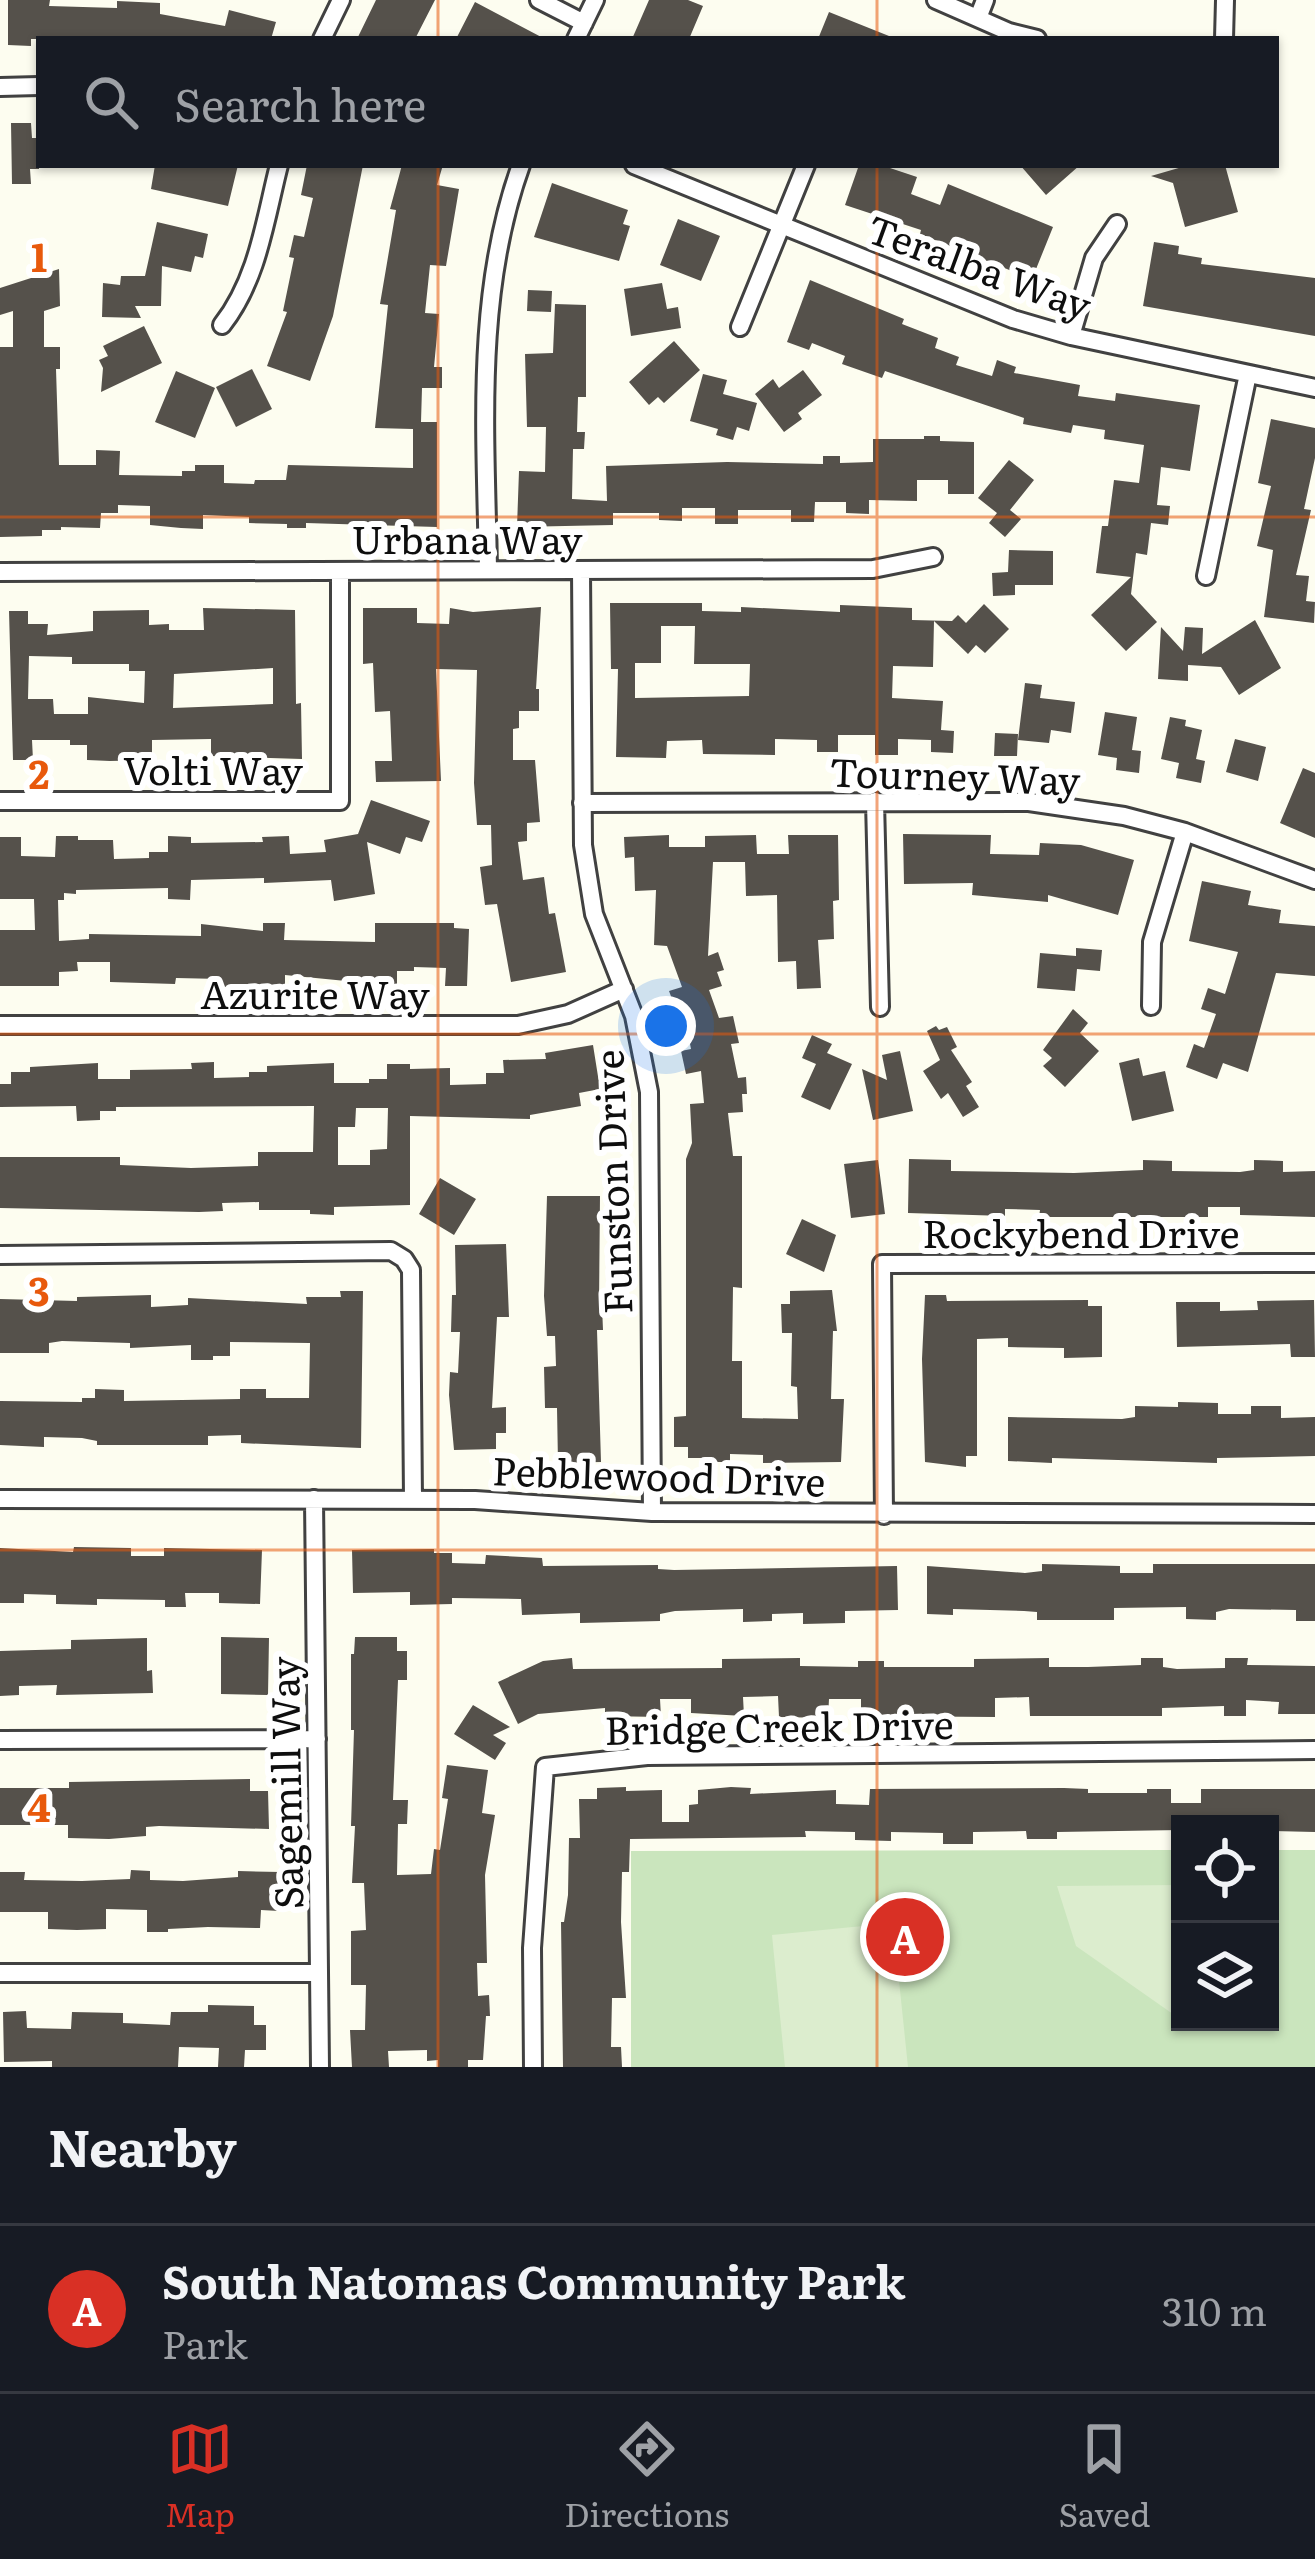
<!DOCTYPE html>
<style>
body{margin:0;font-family:Literata,serif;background:#242831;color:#f1f3f6}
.controls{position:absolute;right:36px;bottom:36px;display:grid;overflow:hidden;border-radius:0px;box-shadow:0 3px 9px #0004}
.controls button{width:108px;height:108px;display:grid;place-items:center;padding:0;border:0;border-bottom:3px solid #363941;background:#171b24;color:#f1f3f6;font:60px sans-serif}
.you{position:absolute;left:666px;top:1026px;width:42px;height:42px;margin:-30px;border:9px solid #fff;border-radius:50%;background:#1a73e8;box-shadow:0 0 0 18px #1a73e833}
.badge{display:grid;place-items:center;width:78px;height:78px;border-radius:50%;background:#d93025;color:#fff;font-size:39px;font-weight:700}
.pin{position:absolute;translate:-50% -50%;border:6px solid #fff;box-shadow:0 3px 12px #0006}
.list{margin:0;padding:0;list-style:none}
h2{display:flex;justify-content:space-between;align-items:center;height:156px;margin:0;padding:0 48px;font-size:51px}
h2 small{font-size:39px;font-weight:400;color:#9ea1a6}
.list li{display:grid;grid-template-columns:78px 1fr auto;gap:36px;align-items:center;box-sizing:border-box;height:168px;padding:0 48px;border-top:3px solid #363941}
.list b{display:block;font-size:45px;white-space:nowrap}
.list p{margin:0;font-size:39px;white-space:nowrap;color:#9ea1a6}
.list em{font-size:39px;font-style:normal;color:#9ea1a6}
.icon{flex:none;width:66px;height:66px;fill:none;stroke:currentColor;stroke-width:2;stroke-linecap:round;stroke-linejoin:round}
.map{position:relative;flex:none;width:1315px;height:2067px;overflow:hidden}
.search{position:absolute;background:#171b24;box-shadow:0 3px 9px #0004;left:36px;right:36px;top:36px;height:132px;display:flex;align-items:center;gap:30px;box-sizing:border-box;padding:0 42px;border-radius:0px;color:#9ea1a6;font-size:45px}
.sheet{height:324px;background:#171b24}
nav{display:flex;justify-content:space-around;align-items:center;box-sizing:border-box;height:168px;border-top:3px solid #363941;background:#171b24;font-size:33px;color:#9ea1a6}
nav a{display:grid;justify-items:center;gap:6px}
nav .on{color:#d93025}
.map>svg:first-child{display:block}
.green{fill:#cae5bd}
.pitch{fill:#dcedce}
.building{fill:#55514b;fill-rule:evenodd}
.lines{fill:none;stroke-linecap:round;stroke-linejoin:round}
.minor-casing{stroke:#414141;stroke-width:22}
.minor{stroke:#fff;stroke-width:16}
.grid{fill:none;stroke:#e8590c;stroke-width:3;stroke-opacity:0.55}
.labels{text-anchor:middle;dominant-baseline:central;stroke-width:12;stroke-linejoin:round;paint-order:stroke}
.street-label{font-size:39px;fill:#0e0e0e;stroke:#fff}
.grid-label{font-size:39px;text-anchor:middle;font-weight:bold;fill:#e8590c;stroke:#fff;stroke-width:12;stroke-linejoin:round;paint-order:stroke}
</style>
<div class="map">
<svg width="1315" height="2067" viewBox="0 0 1315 2067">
<rect width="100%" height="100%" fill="#fdfdf0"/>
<path class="green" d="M1180,1850V2022H1270V1850H1315V2067H631V1851Z"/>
<path class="pitch" d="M1180,1885V2019L1076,1946L1057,1886Z
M893,1923L908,2067H785L772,1935Z"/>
<path class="building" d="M8,0H50L49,6L117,8V1L160,3V14L225,26L229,10L276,22L271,39H31V46L8,45Z
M376,0H435L415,39H357Z
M649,0H688L703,6L689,39H632Z
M475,2L545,39H456Z
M829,12L894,38L893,39H818Z
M11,123H31L32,138H39V169H30L31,184H12Z
M155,165H238L228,206L151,189Z
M307,165H363L333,316L310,381L267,366L287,312L283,311L294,258L289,257L294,235L304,237L313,198L301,195Z
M402,165H443L437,185L459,189L446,266L430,265L425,313L439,314L434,367H442V388H422L421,422H437V527L306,523V528H287V524L249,523V517L203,515V529L181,528L150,525V506L118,505V513H101L100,528L61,527V530H42V536L0,537V347H13V311L0,315V288L59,269L60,306L44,311V347H60V369H56L59,465H96V450L120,451L119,475L182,476V471H195V465H224V483L254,484L255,480H286L288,465L413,468V429L375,428L388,305L380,304L396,210L390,209Z
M859,165H881L917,177L911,194L940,205L948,184L1053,227L1032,279L920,234L921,230L845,205Z
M1020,165H1080L1046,195Z
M1189,165H1225L1238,212L1185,227L1173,183L1151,176Z
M552,183L628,210L623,224L630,226L619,261L534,237Z
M678,219L720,236L701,281L660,265Z
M157,222L208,234L203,258L195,256L191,272L162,266L161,306H135L141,318L102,317L103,283L120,285L121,276H145Z
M1154,242L1179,246L1178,254L1202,258L1201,264L1315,278V336L1143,306Z
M810,280L904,319L902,324L938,338L935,348L959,357L956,365L992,376L997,360L1016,367L1014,373L1080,385L1078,396L1115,401L1116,393L1200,405L1190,471L1161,467L1157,505L1170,506L1168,525L1151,523L1147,555L1136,553L1131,594L1157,622L1126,651L1091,615L1131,577L1096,573L1102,526H1108L1114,480L1139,483L1144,445L1104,439L1105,430L1073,425L1071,433L1023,424L1024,418L885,371L882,378L842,364L845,356L812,343L809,350L787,342Z
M662,283L667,309L678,307L681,328L631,336L624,289Z
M528,290L552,291L551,312L527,311Z
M555,304L586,305V397H578L577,432H585L584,449H573L572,499L607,501L606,466L727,462L823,464V456H840V463L873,462V439H924V436H940V441L974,442V494H948V480H917V501L869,500V514L846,513V502H815L814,522H791V510H738V524H715V508H682V521L659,520V513H613V525L517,527L519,471L545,472L546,427H527L525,354L553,353Z
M144,326L162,363L101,392L103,368L99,360L108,356L103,346Z
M674,341L700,370L664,403L658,397L649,405L629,382Z
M252,369L272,409L236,427L216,387Z
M803,370L822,395L798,413L802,419L784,432L755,394L773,379L779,388Z
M176,371L215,388L195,438L155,422Z
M703,374L727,380L723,394L757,403L749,431L737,427L733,440L716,435L718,429L690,421Z
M1271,419L1315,428V458L1304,509L1311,510L1296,575L1309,576L1306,601L1315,602L1314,623L1264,617L1273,550L1257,546L1271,486L1258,483Z
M1009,460L1034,480L1010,510L1021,519L1005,537L989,523L997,513L978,498Z
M1009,550L1053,551V585H1015V595L993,596L992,573L1008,572Z
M610,603H702V611L741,612V607L840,612V605L912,608V620L952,621L958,615L966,623L984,604L1009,629L985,653L976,645L968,654L934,621L933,667L893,666L892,698L943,701L941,730L954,731L953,753L931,752V740L898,739V755H875V735H838V752H817V740L775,739V755L703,754L702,740L667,741L666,758L616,757L618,669H611ZM661,626H695L694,664H750L749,696L635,698V663H661Z
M541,607L536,689H539V711H519V728L513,729V760H535L540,822L527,823V841L518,842L523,880L544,877L549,914L555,913L566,972L511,982L497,904L485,905L480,867L492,865L491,825H477L474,783L477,670L436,669L441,781L376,782L375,761H392L390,711L375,712L373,663L363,664V608H417V623L449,624L450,608L473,612Z
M203,608L295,610L296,704L301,703L302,759L211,756V739L152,740V760L110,761L87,760V745H70V740H32L33,760H13L9,611H28V624H48L47,635L93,631V611L149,610V625L169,624V630H204ZM29,656L72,657V664H129V671H145L144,703L88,697V714H54L53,699H28ZM273,668V704L173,708L174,674Z
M1255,620L1281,668L1239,695L1221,667L1188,665V681L1158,679L1161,627L1183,651L1185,627L1203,628L1202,654Z
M1025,683L1042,685L1040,698L1075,702L1071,733L1051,730L1049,743L1018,740Z
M1105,712L1137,717L1132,750L1141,751L1139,773L1116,770L1117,758L1098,755Z
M1170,717L1186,720L1185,726L1202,730L1196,759L1205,761L1201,783L1176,778L1179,763L1161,759Z
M995,733L1018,734L1017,756H994Z
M1235,739L1266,747L1258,781L1226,772Z
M1303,768L1315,773V838L1280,823Z
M371,800L430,821L422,842L406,837L400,854L367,842L375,894L334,901L331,880L264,883V878L191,880L190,900L168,899V888L76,890V894L64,893V900H58L59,941L89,939V934L201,936V924L263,931V923H285L284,940L375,942V923H454V928L469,929L467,986H445L446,968L414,967V971H397V986L285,975V986L221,987V979L176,978L175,984L110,982V962H77L78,971L59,972V986H0V930H35L34,899H0V837H21V856L55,857L56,836H78V840H113L114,859L149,858V852H168V836L191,837V843L263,842L262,837L289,836L290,854L326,852L324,840L358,834Z
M903,834L991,835L990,854L1039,855L1040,843L1081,845L1134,860L1118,915L1048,895V902L972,895L973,883L904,884Z
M669,835V847H705V836L756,835L757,854H789L788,835H838L839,900L833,901L834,939L818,940L821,988L797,989L796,961L778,962L777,895L746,896L745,862H713L708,956L718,952L724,970L717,972L722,986L709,990L719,1018L733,1016L739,1043L731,1044L738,1078L746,1077L747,1094H742L743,1112L728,1113L733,1156H742V1288L733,1287L732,1361H742V1418L798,1419L797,1387L791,1386L792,1333H782L781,1304H790V1291L832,1290L837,1331H833L831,1399H844L841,1462L763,1463V1455L730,1454V1462H705V1458H688V1447H674V1417L686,1416V1159L692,1143L690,1104L704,1103L701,1071L686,1074L681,1051L691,1049L684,1013L678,1015L669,991L682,987L667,946L654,945L656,890L635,891L634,857L625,858L624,837Z
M1202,881L1251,891L1248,905L1281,910L1279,923L1315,926V976L1276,973L1248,1072L1223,1063L1217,1079L1186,1067L1194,1044L1204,1048L1216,1014L1201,1009L1208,988L1225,994L1238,952L1189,941Z
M1076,948L1102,950L1100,971L1077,969L1075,991L1037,988L1040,953L1076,956Z
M1073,1009L1088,1023L1080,1033L1099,1051L1065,1087L1043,1066L1052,1058L1043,1050Z
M936,1026L939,1030L947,1027L957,1047L951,1050L972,1082L966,1086L979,1107L963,1117L948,1093L941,1099L923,1071L940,1060L927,1031Z
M812,1035L832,1044L827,1053L852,1064L830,1110L801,1097L816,1064L802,1058Z
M593,1045L600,1089L579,1093L581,1106L530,1115V1119L410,1116V1205L334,1207V1215L310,1214V1210H259V1202L222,1203L223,1211L199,1212L0,1208V1157H120V1165L191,1168L258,1166V1152H313L314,1106L116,1107V1111H100V1120L77,1121L76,1106L0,1107V1084H11V1072H30V1067L98,1063V1079H130V1070L192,1069L191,1063L214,1062V1078L249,1077V1072H267V1066L334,1063V1083H369V1079H387V1064H410V1069L450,1068V1085L486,1084V1073H504L503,1060L546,1059L545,1053ZM356,1108H388L387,1149L370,1150V1165H338V1127H355Z
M900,1051L913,1111L873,1120L862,1069L887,1080L882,1055Z
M1139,1058L1143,1076L1165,1071L1174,1111L1132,1121L1119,1063Z
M909,1159L951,1160V1171L1074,1173L1143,1170V1160L1172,1161V1171L1240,1172L1254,1170V1160L1283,1161V1172L1315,1171V1217L1240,1215V1207H1208V1217H1039L1040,1210L1005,1209V1216L908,1213Z
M878,1160L885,1214L851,1218L844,1164Z
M440,1178L476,1199L454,1235L419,1214Z
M547,1196H600L599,1306H602L603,1330H597L601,1462L558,1463L557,1408H545L544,1367L556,1366L555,1336H547L544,1296Z
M802,1219L836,1235L824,1272L786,1254Z
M506,1244L509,1317H497L492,1408L506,1407V1433H496V1449L454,1450L449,1395L450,1372L458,1373L460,1332H451L452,1295H456L455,1245Z
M340,1291H363L361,1448L241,1443V1435L208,1436V1445H97V1441L82,1438L44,1437V1447L0,1445V1401L82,1402V1398H95V1389L124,1390V1401L240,1399V1389H266V1398H309L310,1343L230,1342V1356H213V1360H191V1345L130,1348V1343L62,1341L49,1343V1353H0V1299L77,1301V1297L151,1295V1307L188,1305V1298L307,1304L306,1297H341Z
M925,1295H946L947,1301L1088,1300V1306H1102V1357L1064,1358V1348L1008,1347V1338L977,1339V1456H966V1467L925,1462L922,1359Z
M1314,1300L1315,1357H1291L1290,1344L1177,1347L1176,1302H1220V1311L1258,1310L1257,1301Z
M1178,1402L1218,1403V1414H1251V1406H1281V1418L1315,1417V1456L1217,1458V1463L1052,1458V1463L1008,1461V1417L1122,1419L1135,1417V1406L1178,1407Z
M74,1547L131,1548V1556H164V1548L262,1550L260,1604L219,1603V1593H185L186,1607H165V1600L97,1599V1605L56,1604V1595L24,1594V1603H0V1548L73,1552Z
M434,1549V1553H452V1563L485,1564L486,1555L542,1558L543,1566L658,1565V1569L674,1570L897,1566L898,1610L845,1611V1623L803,1624V1613L772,1614V1621L743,1622V1609L675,1611L660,1614V1621L580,1623V1613L522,1615L521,1599L452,1598V1604L410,1605V1592L353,1593L352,1550Z
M1042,1564L1120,1566V1573H1153V1564H1315V1621H1296V1610L1229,1609L1216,1612V1620L1186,1619V1607L1114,1608V1620H1037V1612L1024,1611L953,1609V1615L927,1614V1566L1025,1573L1042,1571Z
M221,1637L269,1638L268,1695L221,1694Z
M355,1637H397V1651H407V1680H398L393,1800H408L407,1824H398L397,1875L431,1874L434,1849L440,1850L448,1799L442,1798L447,1765L488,1770L482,1813L495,1815L485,1875L487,1963H477L478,1996L489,1995L490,2016H486L483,2060H468V2067H438V2060L427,2061V2050L388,2051L389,2067H352L350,2030H365L366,1985H351V1931L366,1930L364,1883H352L355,1826H351L354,1730H351V1654H354Z
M147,1638V1671L152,1670L153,1693L56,1695L57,1685L19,1686V1695L0,1696V1651L71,1649V1640Z
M572,1658L573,1669L722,1668V1659L800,1658V1666L858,1667V1661H884V1667H974V1659L1049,1658V1667H1088L1141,1665V1658H1163V1667L1177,1669L1225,1668V1658H1248L1247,1665L1315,1666V1714H1278L1279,1702L1246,1700V1716H1224V1706L1162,1708V1716H1030L1029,1697L995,1698V1717L861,1716V1699H829L828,1718L779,1717L778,1696L743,1697L744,1716L691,1713V1699H660L661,1717L605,1716V1708L538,1714L518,1724L498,1682L543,1661Z
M473,1705L510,1727L493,1735L506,1743L495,1760L454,1734Z
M250,1779V1791H268L269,1829L159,1826L146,1827V1836L109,1839L68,1838V1825H0V1788H69V1782Z
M626,1787V1791L662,1790V1822H689V1805L698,1804V1790L731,1787L751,1788L750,1794L836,1790V1804L869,1805L870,1789L1064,1788L1088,1789V1793H1147V1789H1171V1803H1201V1789H1315V1832L1273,1831V1824H1180V1830L1057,1832V1839H1027L1026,1831L973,1832V1844H943V1833L891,1832V1841L855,1840V1832L805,1831L806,1837L630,1839L629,1872H622L621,1922L626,1998H612L611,2047H621L622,2067H563L561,1922H564L568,1895L569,1838H580L579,1799H597V1788Z
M131,1870L150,1871V1880L183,1881L238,1877V1871L280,1872L279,1911L261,1910L260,1928L208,1927L168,1929V1932H147V1910L106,1909V1929L77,1930L48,1929V1912H0V1872H25L24,1880L82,1881L130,1879Z
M208,2005L254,2006V2025H266V2050H245L244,2067H218L219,2048L179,2047L178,2067H52V2061L4,2062L3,2012L26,2011L27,2028L71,2029L72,2012L123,2013V2023L170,2025L171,2012H208Z"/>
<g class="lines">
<defs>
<path id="minor" d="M539,0L584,23
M936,0L1009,32L1037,39
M978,18L985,0
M322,39L341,0
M576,39L595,0
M1224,39L1225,0
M0,87L39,86
M634,165L1013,319L1071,336L1315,388
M222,325C258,279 265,220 279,165
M740,327L806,165
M1071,336L1094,258L1117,224
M488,570C486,435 474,295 521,165
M581,570L583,845L594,914L634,1016L649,1092L652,1512
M0,572L873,569L933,557
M1206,576L1248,374
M0,801H340V571
M875,801L880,1007
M582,803L1029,802L1124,816L1185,832L1315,880
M1151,1006L1152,942L1185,832
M0,1025H518L568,1014L624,989
M0,1255L391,1251L404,1259L411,1270L413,1499
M0,1499L475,1500L652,1512L1315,1514
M314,1499L320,2067
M884,1515L882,1264L1315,1263
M0,1740L317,1739
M0,1973H319
M533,2067L532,1948L545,1767L647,1756L1315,1750"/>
</defs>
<use href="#minor" class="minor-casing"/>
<use href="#minor" class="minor"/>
</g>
<path class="grid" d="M438,0V39M877,0V39M438,165V2067M877,165V2067M0,517H1315M0,1034H1315M0,1550H1315"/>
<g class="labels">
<g class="street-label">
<text transform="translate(980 265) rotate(20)">Teralba Way</text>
<text x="467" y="537">Urbana Way</text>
<text x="213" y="768">Volti Way</text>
<text transform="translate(955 774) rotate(2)">Tourney Way</text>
<text x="315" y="992">Azurite Way</text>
<text transform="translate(611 1182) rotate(-92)">Funston Drive</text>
<text x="1081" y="1231">Rockybend Drive</text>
<text transform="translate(659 1474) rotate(2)">Pebblewood Drive</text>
<text transform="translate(779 1725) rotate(-1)">Bridge Creek Drive</text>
<text transform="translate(284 1783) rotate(-91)">Sagemill Way</text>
</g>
</g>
<g class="grid-label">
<text x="39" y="272">1</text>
<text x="39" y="789">2</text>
<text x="39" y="1306">3</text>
<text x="39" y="1822">4</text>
</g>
</svg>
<div class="controls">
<button><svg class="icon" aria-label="locate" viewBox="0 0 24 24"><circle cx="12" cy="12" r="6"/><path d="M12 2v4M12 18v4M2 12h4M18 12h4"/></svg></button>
<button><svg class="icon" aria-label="layers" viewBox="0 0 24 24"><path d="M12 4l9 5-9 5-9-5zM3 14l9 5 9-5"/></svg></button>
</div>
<div class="you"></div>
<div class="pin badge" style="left:905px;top:1937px">A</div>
<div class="search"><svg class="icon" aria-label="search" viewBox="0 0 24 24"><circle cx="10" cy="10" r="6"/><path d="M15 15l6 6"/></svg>Search here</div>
</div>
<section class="sheet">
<h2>Nearby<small></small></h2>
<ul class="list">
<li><span class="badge">A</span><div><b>South Natomas Community Park</b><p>Park</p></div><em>310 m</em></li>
</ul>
</section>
<nav>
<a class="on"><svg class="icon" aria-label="map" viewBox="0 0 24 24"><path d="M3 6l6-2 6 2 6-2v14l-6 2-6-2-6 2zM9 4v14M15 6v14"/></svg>Map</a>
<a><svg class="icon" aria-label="directions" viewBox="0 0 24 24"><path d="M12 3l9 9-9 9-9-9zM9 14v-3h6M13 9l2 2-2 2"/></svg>Directions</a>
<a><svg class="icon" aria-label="saved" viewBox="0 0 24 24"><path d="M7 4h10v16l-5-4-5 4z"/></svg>Saved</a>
</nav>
